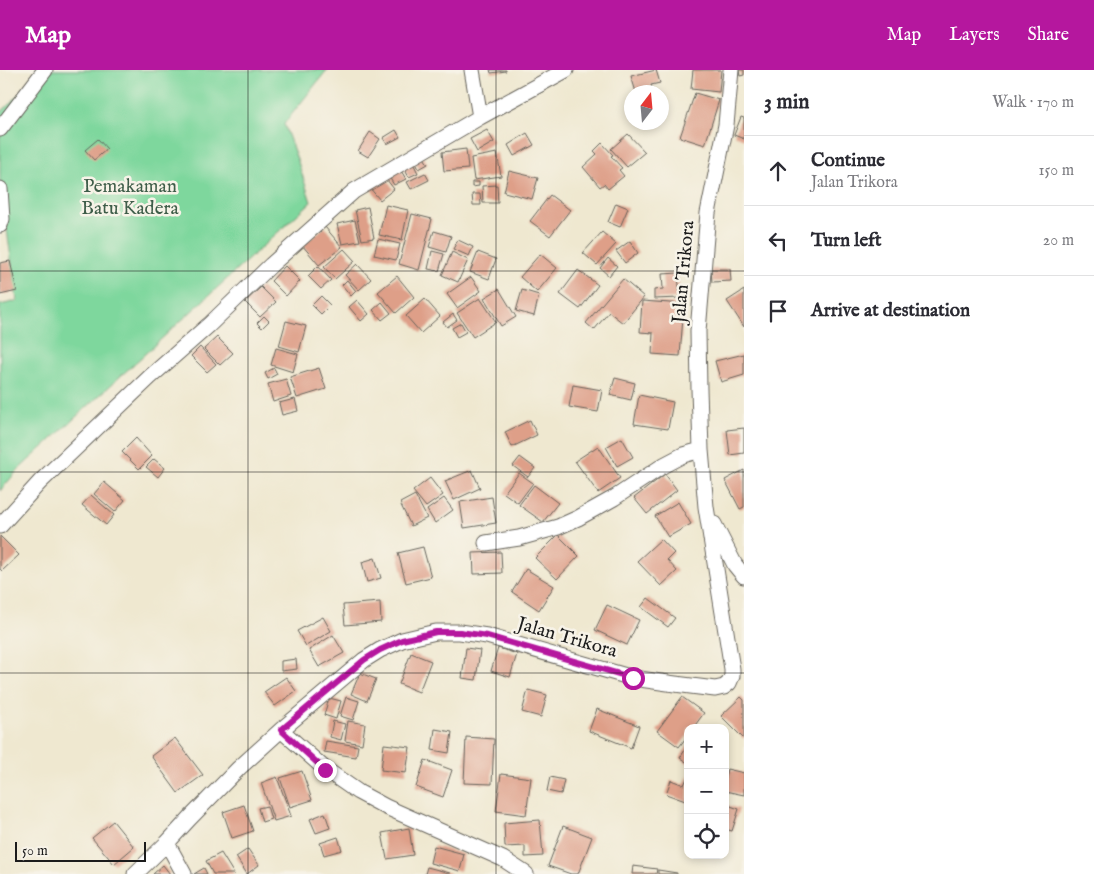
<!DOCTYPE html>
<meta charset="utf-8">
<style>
body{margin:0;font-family:"IM FELL English",serif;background:#f7f7f7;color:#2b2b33}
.controls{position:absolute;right:15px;bottom:15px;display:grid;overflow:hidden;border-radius:10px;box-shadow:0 2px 8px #0003}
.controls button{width:45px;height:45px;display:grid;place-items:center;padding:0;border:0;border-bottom:1px solid #e1e1e2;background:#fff;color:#2b2b33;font:25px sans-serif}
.compass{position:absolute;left:624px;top:15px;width:45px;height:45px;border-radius:50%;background:#fff;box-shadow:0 2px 8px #0003;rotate:16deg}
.scale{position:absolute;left:15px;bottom:12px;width:131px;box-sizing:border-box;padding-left:5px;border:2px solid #1c1c1c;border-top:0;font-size:14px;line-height:18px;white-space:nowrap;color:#1c1c1c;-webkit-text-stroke:4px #f7f3e8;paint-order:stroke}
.stop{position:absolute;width:15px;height:15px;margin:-11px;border:4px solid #b5179e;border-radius:50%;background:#fff}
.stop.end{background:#b5179e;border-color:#fff;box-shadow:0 1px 5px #0008}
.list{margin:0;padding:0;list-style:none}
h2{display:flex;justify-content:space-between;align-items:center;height:65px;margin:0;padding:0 20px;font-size:21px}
h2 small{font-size:16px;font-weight:400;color:#7c7c81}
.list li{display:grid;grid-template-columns:32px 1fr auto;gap:15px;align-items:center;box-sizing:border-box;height:70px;padding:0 20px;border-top:1px solid #e1e1e2}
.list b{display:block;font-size:19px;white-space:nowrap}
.list p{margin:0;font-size:16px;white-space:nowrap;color:#7c7c81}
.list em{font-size:16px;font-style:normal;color:#7c7c81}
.icon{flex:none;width:28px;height:28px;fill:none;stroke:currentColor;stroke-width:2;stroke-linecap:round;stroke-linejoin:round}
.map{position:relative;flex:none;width:744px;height:804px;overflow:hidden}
header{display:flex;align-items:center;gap:30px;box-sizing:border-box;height:70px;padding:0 25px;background:#b5179e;color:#fff}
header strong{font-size:24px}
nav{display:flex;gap:28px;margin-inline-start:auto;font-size:18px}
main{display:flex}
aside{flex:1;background:#fff}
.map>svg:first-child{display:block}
.green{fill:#7ed79d;stroke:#4d7a5c}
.building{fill:#de9f88}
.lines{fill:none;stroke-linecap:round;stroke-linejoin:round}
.minor-casing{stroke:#66635b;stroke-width:17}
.minor{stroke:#fff;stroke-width:15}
.route{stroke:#b5179e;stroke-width:6}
.grid{fill:none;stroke:#1c1c1c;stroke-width:1;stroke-opacity:0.55}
.labels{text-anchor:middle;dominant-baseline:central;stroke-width:5;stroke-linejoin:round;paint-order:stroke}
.park-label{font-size:19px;fill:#3e5d49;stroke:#f7f3e8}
.street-label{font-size:19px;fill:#1c1c1c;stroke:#f7f3e8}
</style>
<header>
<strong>Map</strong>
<nav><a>Map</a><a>Layers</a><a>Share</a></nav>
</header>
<main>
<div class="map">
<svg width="744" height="804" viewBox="0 0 744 804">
<rect width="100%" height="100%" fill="#f7f3e8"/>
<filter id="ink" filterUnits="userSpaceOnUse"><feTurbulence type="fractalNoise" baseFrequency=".02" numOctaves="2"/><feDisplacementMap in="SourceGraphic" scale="10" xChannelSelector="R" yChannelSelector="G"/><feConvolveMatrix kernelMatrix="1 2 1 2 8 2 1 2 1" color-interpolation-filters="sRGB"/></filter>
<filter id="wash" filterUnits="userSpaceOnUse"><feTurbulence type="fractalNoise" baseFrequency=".0096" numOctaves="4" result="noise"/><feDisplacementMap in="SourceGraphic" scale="20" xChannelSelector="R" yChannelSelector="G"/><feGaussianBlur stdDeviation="1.12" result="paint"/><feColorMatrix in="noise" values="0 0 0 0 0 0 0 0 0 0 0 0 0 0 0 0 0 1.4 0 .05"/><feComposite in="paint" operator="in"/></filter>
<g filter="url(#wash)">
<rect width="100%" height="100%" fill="#efe8d0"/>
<path class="green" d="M45,0H327L284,54L299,95L311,132L17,401L0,421V235L17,231L0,110V43Z"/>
<g id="blocks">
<path class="building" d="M490,0H506V1L491,3Z
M656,0L660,13L651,15L653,22H636L631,6Z
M693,0H721L719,22L691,19Z
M739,0H744V5L740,6Z
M695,23L719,30L705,75L680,67Z
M741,47L744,48V69L734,65Z
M396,60L400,67L387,74L383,68Z
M487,60L494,72L477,82L470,69Z
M370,62L380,69L368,87L358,81Z
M527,63L534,75L514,86L508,75Z
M628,64L645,82L627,97L611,79Z
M98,69L107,79L94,90L85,80Z
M602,73L613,85L611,86L622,98L619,100L624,106L608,119L604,114L600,117L583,97L597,84L594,81Z
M466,79L468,99L444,101L442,82Z
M497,83L501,106L474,110L471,88Z
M423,86L428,94L419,99L415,91Z
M413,93L418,103L409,107L403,97Z
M400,99L406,109L394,115L388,105Z
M509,101L538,108L532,129L504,122Z
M425,103L429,110L411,119L407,112Z
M383,105L394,119L380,130L369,117Z
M472,112H479V116L472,117Z
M497,115L498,133H483L482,116Z
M472,124H480L481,135H473Z
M550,125L570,140L550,166L530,151Z
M616,133L628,138L620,157L608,152Z
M386,135L408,140L402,170L379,165Z
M368,137L374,168L362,170L355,140Z
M412,144L432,149L419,200L399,194Z
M355,150L360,171L342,174L337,154Z
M325,157L342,177L319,195L302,175Z
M434,161L451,166L446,182L429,177Z
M602,162L616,174L597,195L583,183Z
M378,169L400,174L396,190L374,185Z
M458,170L473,177L469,186L453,179Z
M630,171L638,183L625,193L616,181Z
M344,179L355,191L335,209L324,197Z
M432,181L444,184L439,201L428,199Z
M452,182L468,190L458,212L442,205Z
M478,182L496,189L489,209L470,202Z
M540,184L557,198L537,222L520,207Z
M608,188L617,196L609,206L600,198Z
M10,191L17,221L0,225V193Z
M357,194L371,209L359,220L345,205Z
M285,196L300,211L286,226L271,211Z
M318,196L331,210L321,219L308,206Z
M711,199H730L731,211L712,212Z
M578,200L598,215L580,239L560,224Z
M678,203L680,228L654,229V220L663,219L662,204Z
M397,206L414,227L396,243L378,222Z
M471,207L481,221L457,238L447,224Z
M623,209L644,227L623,253L609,242L594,260L586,253Z
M347,210L356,221L351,226L342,215Z
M261,217L276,232L260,247L245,232Z
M499,219L516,247L501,256L484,228Z
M522,220L539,225L534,246L516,241Z
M744,220V257L727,231Z
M321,226L330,235L321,244L312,235Z
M480,228L496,252L473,267L457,243Z
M425,229L440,246L421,263L406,246Z
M357,230L369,244L361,251L349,237Z
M642,231L684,234L680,286L652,284L653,263L640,262Z
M382,232L391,243L382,250L373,240Z
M453,244L457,250L447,257L443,252Z
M264,246L269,251L262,258L257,253Z
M286,251L306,256L299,282L279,276Z
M461,253L466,262L457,267L452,258Z
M217,267L233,283L220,295L204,279Z
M200,277L216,294L207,302L191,286Z
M276,278L298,284L293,302L271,295Z
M744,284V305L721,312L715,291Z
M274,298L277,304L268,309L265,303Z
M319,298L326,319L297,328L290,307Z
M615,308L635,313L631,330L610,325Z
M286,309L291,326L273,332L268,314Z
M573,315L602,320L598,342L569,337Z
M639,325L673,332L668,359L634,354Z
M295,329L298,341L282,345L279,333Z
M530,350L537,365L512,377L505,362Z
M744,358V383L730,385L727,360Z
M136,368L152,386L139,399L122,382Z
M622,368L633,387L617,396L606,377Z
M598,376L620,408L598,423L575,391Z
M520,387L535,398L528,407L513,396Z
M154,389L165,398L158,407L146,397Z
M472,400L480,418L454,430L445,411Z
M744,400V437L740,439L725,410Z
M519,403L533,413L518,433L504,423Z
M665,404L677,420L647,444L634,428Z
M430,408L443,425L426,437L413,421Z
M104,412L125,430L115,442L94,424Z
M534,415L558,433L543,452L519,435Z
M91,425L114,445L106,455L82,435Z
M415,425L427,448L411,456L400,433Z
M492,427L496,453L464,458L460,432Z
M444,428L453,440L435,453L427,440Z
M678,432L691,454L668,467L655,446Z
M558,465L579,486L557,509L535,488Z
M0,466L19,485L2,501L0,499Z
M661,469L674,483L667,490L677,501L661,516L637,491Z
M423,477L431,507L406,513L398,483Z
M501,482L502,503L474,504L473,483Z
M375,488L381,508L367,512L362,492Z
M526,499L554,516L539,540L512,522Z
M648,528L675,548L668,557L641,537Z
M380,532L381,552L345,555L343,535Z
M607,535L639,550L627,575L595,560Z
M323,547L331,561L306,576L297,561Z
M333,565L344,583L319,597L309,580Z
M466,578L480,580L476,610L462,608Z
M498,578L517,584L510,607L491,601Z
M411,583L431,591L419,622L399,614Z
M296,589L297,599L281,601V591Z
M360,603L376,609L367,631L351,624Z
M286,607L296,621L275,636L264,622Z
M528,620L547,625L541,647L522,642Z
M346,627L359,631L353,650L340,646Z
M682,627L704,643L693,658H688V665L679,677L657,661Z
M741,627L744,630V669L721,646Z
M329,628L341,631L336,649L324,645Z
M597,639L639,656L631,678L589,661Z
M333,651L345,654L341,670L330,667Z
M348,651L365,654L362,674L345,671Z
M435,659L452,662L449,683L432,680Z
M466,667L494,669L492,714L464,713Z
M175,668L203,705L178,723L151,686Z
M326,671L358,676L356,687L324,682Z
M384,674L410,677L406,703L381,700Z
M688,675V693L680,688Z
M425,690L452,700L443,727L416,717Z
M727,699L744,703V725L725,721V707Z
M302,701L312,730L290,737L280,708Z
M501,704L531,708L526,745L496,741Z
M688,706V732L666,724L671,710L684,715Z
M277,707L291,746L274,751L261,713Z
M550,707L564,710L561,724L547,721Z
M725,734L739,739L732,761L725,759Z
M244,735L253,761L232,768L223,742Z
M267,736L271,749L262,752L258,738Z
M325,743L330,758L316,763L310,749Z
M540,750L543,786L525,787V776L505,777L504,753Z
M113,751L134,777L114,794L92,768Z
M563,756L592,767L578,804H571L548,796Z
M409,758L413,785L387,789L382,763Z
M338,767L342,780L324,785L320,773Z
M434,776L464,784L460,801L430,793Z
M248,779L259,795L247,804L236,787Z
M221,783L234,804H213L206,791Z
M163,795L170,804H153Z
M633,796L657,799L656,804H632Z
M427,797L450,803V804H425Z
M204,798L207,804H194Z
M658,800L677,803V804H658Z"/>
</g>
</g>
<g filter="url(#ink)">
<use href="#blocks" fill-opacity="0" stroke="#66635b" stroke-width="1"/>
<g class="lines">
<defs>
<path id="minor" d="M472,0L480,47
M0,59L45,0
M0,119L2,149L0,155
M714,454L735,495L744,506
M0,456L40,412L150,307L209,255L271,195L354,121L480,47L566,0
M486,473L519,468L558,457L578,448L614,428L664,395L683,385L701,380
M281,660L325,699L358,722L386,737L503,789L526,804
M167,773L184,804
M135,804L167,773L190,748L239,698L281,660L364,590L380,580L402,570L436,562H460L487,566L633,608L675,614L715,619L724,617L729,613L732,606V599L706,437L701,380L699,319L698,261L708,143L726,55L731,0"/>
</defs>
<use href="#minor" class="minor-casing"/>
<use href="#minor" class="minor"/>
</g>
</g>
<g class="lines" filter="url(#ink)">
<path class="route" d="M325,700L281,660L364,590L380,580L402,570L436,562H460L487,566L633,608"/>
</g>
<path class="grid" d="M248,0V804M496,0V804M0,201H744M0,402H744M0,603H744"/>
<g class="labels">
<g class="park-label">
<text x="130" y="117">Pemakaman<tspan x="130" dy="22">Batu Kadera</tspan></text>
</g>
<g class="street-label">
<text transform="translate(684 202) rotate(-85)">Jalan Trikora</text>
<text transform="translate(567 568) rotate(16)">Jalan Trikora</text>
</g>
</g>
</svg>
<div class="controls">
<button>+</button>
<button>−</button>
<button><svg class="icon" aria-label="locate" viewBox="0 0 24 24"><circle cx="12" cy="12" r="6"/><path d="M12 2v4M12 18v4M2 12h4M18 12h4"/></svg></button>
</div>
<svg class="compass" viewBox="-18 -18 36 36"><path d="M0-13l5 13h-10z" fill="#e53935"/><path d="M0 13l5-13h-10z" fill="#7c7c81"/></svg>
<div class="scale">50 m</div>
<div class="stop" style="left:633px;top:608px"></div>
<div class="stop end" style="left:325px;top:700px"></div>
</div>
<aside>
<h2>3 min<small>Walk · 170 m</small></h2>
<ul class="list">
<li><svg class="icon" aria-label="ahead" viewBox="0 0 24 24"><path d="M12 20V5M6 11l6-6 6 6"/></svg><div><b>Continue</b><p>Jalan Trikora</p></div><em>150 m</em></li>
<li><svg class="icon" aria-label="left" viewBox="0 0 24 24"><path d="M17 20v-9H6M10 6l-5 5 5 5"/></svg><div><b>Turn left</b></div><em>20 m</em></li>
<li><svg class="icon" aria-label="arrive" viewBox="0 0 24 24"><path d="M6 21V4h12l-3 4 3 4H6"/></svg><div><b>Arrive at destination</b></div></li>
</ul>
</aside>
</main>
